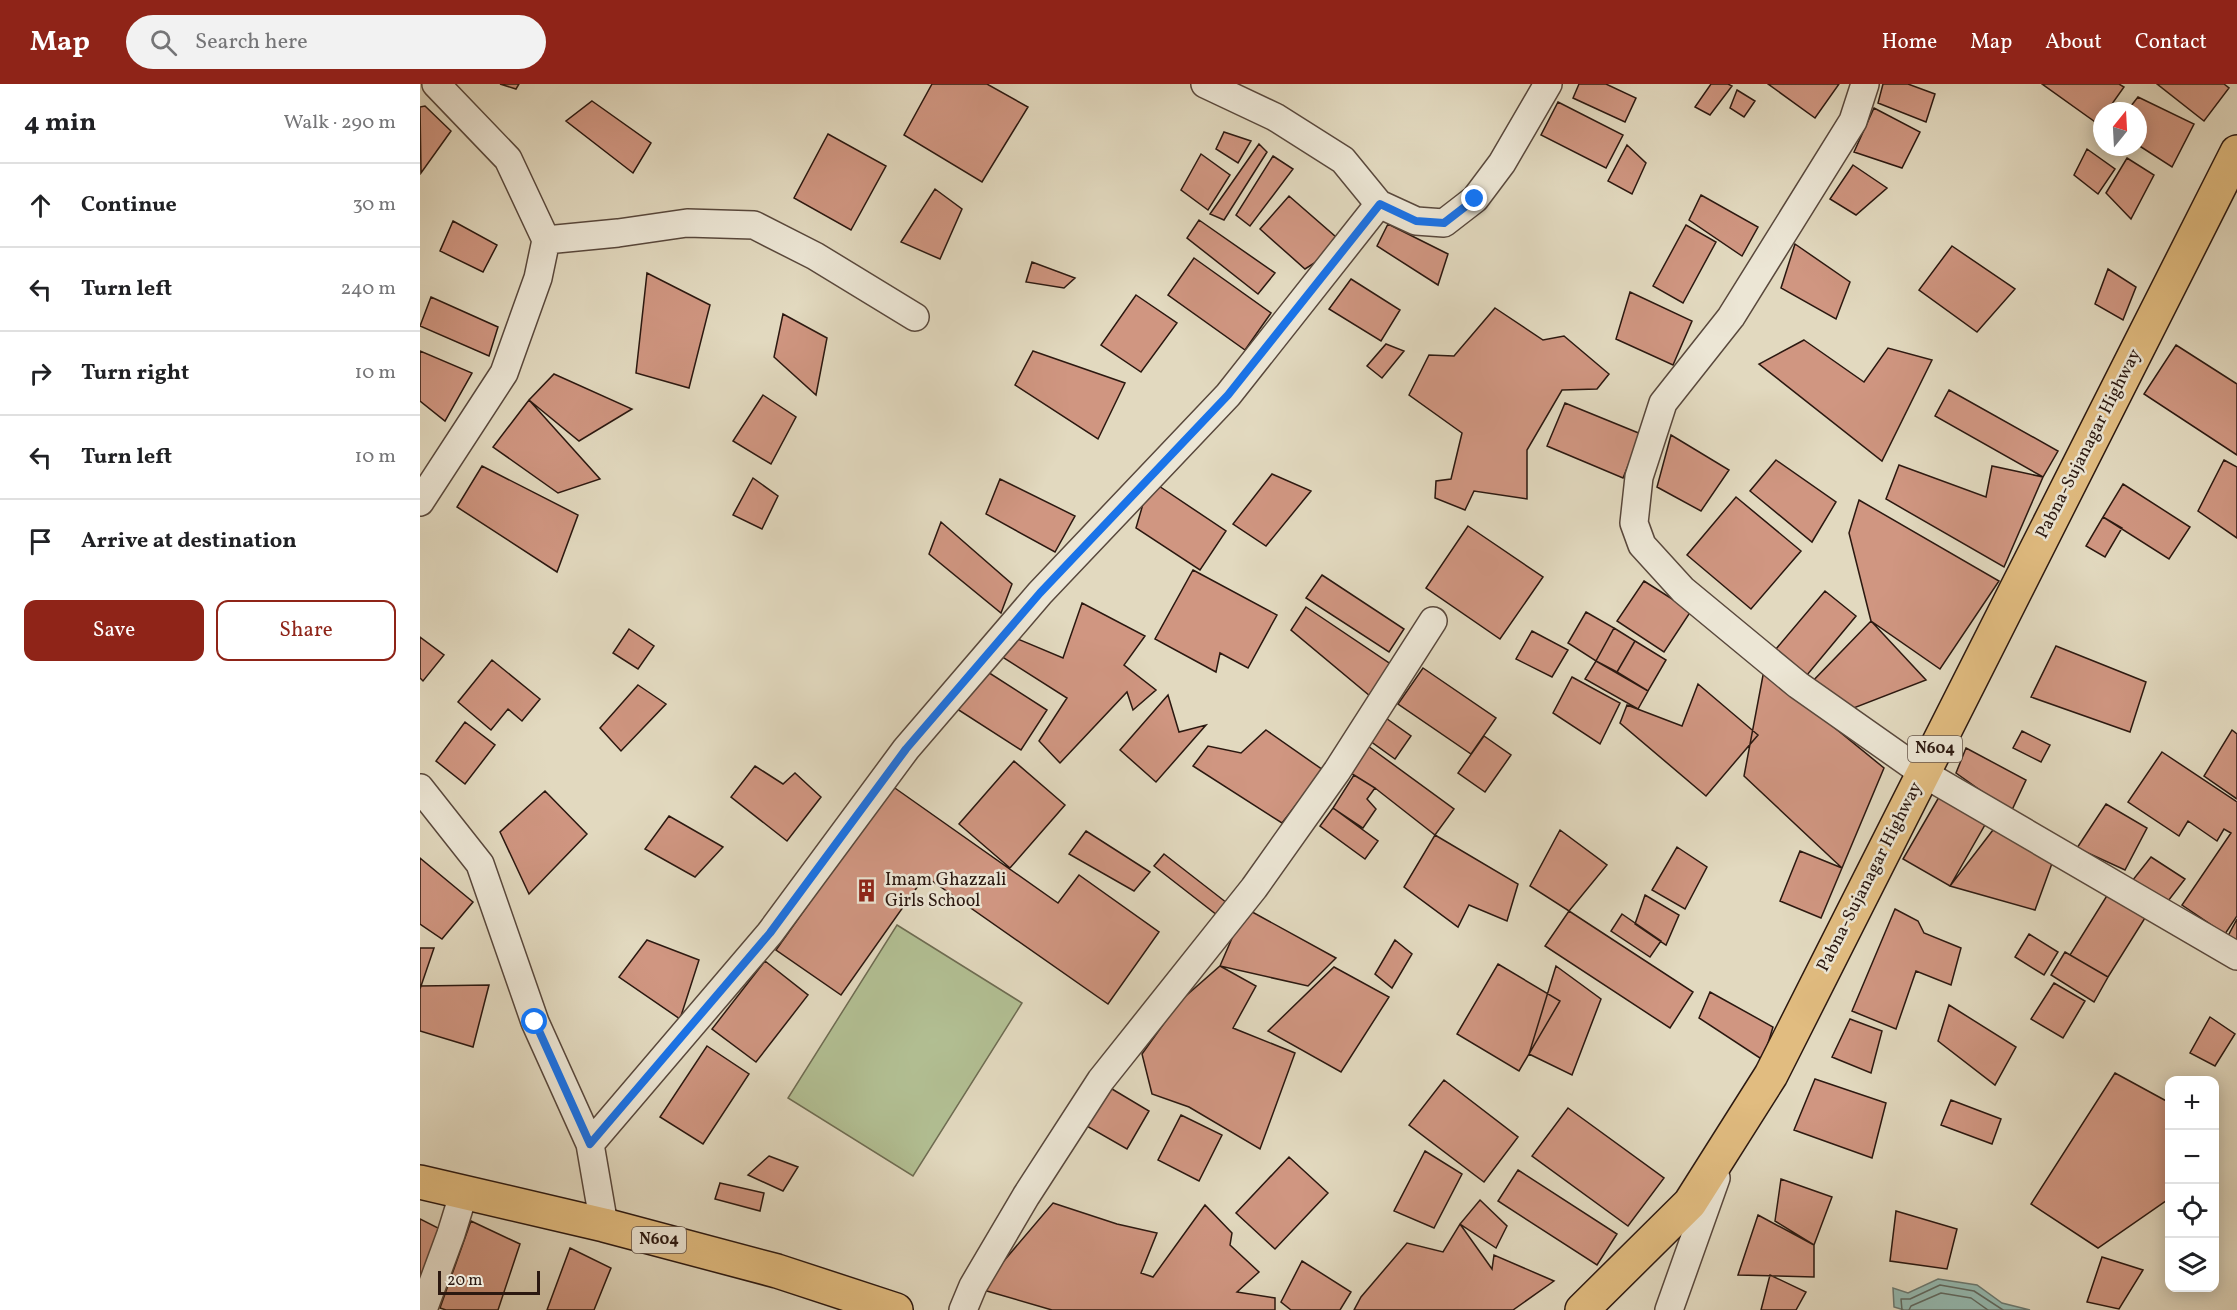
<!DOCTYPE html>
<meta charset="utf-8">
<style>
body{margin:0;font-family:Vollkorn,serif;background:#f2f2f2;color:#202124}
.controls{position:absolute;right:18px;bottom:18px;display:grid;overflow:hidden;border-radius:12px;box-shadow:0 3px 15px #0003}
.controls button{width:54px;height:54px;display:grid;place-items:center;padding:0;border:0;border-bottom:2px solid #e0e0e0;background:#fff;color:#202124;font:30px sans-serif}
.compass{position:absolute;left:1673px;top:18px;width:54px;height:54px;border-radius:50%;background:#fff;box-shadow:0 3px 15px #0003;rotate:18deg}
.scale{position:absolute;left:18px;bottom:15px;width:102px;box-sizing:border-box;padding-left:6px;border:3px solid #2b1810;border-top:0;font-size:16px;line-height:21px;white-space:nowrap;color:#2b1810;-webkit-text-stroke:4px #ece6d5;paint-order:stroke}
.stop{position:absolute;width:18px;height:18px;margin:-14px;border:4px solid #1a73e8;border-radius:50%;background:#fff}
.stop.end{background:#1a73e8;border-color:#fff;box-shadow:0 2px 6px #0008}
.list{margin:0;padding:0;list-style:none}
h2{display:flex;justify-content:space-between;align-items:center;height:78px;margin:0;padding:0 24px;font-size:26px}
h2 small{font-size:20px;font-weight:400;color:#757577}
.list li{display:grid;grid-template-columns:39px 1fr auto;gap:18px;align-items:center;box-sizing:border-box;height:84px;padding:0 24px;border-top:2px solid #e0e0e0}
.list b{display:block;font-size:22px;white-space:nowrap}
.list em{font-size:20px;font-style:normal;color:#757577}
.actions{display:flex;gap:12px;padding:18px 24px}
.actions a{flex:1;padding:14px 0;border:2px solid #8f2418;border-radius:12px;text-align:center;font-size:21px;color:#8f2418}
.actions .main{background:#8f2418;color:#fff}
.icon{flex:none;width:33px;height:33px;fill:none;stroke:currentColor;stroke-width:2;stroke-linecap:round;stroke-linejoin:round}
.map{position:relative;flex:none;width:1817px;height:1226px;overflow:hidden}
header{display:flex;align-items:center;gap:36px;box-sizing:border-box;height:84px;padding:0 30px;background:#8f2418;color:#fff}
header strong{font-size:28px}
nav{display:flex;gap:33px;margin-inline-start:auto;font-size:21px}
.search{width:420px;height:54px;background:#f2f2f2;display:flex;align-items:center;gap:15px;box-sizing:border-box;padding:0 21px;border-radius:33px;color:#757577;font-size:22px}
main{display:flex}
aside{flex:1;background:#fff}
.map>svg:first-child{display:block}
.green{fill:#b2bf93;stroke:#6e6c52;stroke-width:1.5}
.water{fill:#95bab1;stroke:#6b7971;stroke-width:1.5}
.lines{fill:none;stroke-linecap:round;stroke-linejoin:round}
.shore{stroke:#606960;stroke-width:1.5}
.building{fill:#d09681;stroke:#2b1810;stroke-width:1.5}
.street-casing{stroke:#59483c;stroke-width:30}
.highway-casing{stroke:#2b1810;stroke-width:36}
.street{stroke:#ece6d5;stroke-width:27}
.highway{stroke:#e1bc80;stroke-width:33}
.route{stroke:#1a73e8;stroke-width:8}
.labels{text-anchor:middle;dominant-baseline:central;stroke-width:5;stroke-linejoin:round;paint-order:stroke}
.shield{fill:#ece6d5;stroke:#65564b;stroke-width:1.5}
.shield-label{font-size:16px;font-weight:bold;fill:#2b1810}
.street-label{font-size:18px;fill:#2b1810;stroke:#ece6d5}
.poi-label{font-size:18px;fill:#2b1810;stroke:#ece6d5;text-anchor:start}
</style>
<header>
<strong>Map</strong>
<div class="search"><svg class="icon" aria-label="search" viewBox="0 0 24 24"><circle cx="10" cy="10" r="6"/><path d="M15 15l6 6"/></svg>Search here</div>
<nav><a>Home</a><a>Map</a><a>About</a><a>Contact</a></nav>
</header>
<main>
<aside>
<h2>4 min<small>Walk · 290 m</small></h2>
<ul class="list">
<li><svg class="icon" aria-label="ahead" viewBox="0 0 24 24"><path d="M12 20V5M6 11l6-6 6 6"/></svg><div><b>Continue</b></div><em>30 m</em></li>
<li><svg class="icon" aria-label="left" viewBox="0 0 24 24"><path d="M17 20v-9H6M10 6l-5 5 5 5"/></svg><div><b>Turn left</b></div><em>240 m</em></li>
<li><svg class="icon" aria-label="right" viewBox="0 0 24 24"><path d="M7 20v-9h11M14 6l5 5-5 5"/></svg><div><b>Turn right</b></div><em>10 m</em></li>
<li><svg class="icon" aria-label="left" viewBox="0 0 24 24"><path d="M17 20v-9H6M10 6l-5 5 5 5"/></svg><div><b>Turn left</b></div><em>10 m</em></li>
<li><svg class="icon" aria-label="arrive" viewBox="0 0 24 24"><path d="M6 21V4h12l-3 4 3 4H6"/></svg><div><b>Arrive at destination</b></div></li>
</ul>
<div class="actions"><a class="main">Save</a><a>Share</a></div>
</aside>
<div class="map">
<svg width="1817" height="1226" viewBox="0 0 1817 1226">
<rect width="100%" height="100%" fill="#e2d9bf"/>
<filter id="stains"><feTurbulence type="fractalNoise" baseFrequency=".00333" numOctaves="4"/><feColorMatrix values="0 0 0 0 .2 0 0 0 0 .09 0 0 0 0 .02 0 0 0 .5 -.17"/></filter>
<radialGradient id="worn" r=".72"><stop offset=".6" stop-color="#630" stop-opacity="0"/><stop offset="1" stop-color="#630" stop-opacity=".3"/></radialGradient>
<path class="green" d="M477,841L602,919L493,1092L368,1014Z"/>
<path class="water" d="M1518,1195L1557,1201L1582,1219L1610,1226H1484L1474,1223L1473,1204L1488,1209Z"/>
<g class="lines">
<path class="shore" d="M1482,1226L1481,1215H1490L1520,1201L1554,1207L1583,1226
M1489,1226L1491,1222L1521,1209L1551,1214L1568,1226"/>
</g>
<path class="building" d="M80,0H99L96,5Z
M512,0H567L608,23L562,98L484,51Z
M1159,0H1186L1216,14L1205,38L1153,14Z
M1291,0H1308L1312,2L1290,31L1275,23Z
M1348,0H1419L1395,34Z
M1463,0H1488L1515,10L1506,38L1458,19Z
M1622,0H1699L1704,3L1687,27H1682V34L1678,40Z
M1737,0H1804L1809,4L1784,37Z
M1317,6L1335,17L1324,33L1310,24Z
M1718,13L1774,40L1752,83L1718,61V27H1707Z
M172,17L231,59L213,89L146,37Z
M1138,18L1203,51L1186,84L1121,51Z
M5,22L31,47L1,89L0,23Z
M1454,24L1500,48L1482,84L1434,68Z
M804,48L831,57L818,79L796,65Z
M408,50L466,82L431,146L374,114Z
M839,60L847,68L804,136L790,130Z
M1207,61L1226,79L1212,110L1188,97Z
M1667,65L1695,85L1678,110L1654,91Z
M781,70L810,91L788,126L761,106Z
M853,72L873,85L830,142L816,131Z
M1707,74L1734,91L1711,135L1686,109Z
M1433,81L1467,104L1436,131L1410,115Z
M515,105L542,125L520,175L481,158Z
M1281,111L1338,143L1322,172L1269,136Z
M869,112L924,160L885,185L840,145Z
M779,136L855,189L838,210L767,154Z
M33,137L77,161L63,188L20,167Z
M968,140L1028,170L1018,201L957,162Z
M1266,141L1296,158L1263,219L1233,202Z
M1375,160L1430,198L1416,235L1361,204Z
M1532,162L1595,205L1557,248L1499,206Z
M774,174L851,229L825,266L748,211Z
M612,178L655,194L644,204L606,198Z
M1688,185L1716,203L1703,236L1675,220Z
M227,189L290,221L269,304L216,289Z
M931,195L980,226L961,257L909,225Z
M1210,208L1272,237L1253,281L1196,255Z
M716,211L757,239L721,288L681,261Z
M11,213L78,243L69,272L0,242Z
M1075,224L1123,256L1144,252L1189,290L1177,305L1142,306L1107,366V415L1054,407L1045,426L1015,414L1016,397L1031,395L1042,349L989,311L1009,271L1034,272Z
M363,230L407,254L396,311L354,273Z
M1384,256L1444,298L1468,264L1512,276L1462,377L1339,280Z
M966,260L984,267L962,294L947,282Z
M1756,261L1817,300V371L1724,310Z
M0,267L52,289L25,337L0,317Z
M613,267L705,299L678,355L595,301Z
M134,290L212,325L159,357L109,316Z
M1529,306L1638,367L1623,393L1515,332Z
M343,311L376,333L351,380L313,357Z
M109,316L180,395L138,409L73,363Z
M1145,319L1221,350L1203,394L1127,362Z
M1251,351L1309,386L1281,427L1237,403Z
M1356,376L1416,418L1392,458L1330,407Z
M1804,376L1817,383V454L1778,427Z
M1479,381L1566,413L1572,382L1623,393L1584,483L1466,415Z
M62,382L158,431L137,488L37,423Z
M852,390L891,407L846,462L813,440Z
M333,394L358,412L342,445L313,431Z
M580,395L655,432L635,468L566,430Z
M730,396L806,447L780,486L716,444Z
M1703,400L1770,443L1749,475L1683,433Z
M1316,413L1381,467L1331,525L1267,471Z
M1439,416L1579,497L1520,585L1451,537L1429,449Z
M1683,433L1702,444L1685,473L1666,462Z
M521,438L592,500L581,529L509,470Z
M1048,442L1123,493L1080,555L1006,504Z
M773,486L857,531L828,584L800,569L796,588L735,555Z
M902,491L984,545L969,568L886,514Z
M1224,497L1271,527L1244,568L1197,537Z
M1405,507L1436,532L1387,591L1356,565Z
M662,519L725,552L704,581L736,606L713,626L707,608L640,679L619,657L647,614L576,569L593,553L643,574Z
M886,523L975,583L950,612L871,546Z
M1166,528L1194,544L1176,577L1148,559Z
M1451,537L1506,596L1426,627L1389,601Z
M1194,544L1215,557L1197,588L1176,577Z
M209,545L234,562L218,585L193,569Z
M1112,547L1148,566L1132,593L1096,575Z
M0,553L24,571L3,597L0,594Z
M1215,557L1246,576L1228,607L1197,588Z
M1636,562L1726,598L1710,648L1611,613Z
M72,576L120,615L102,637L88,625L71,646L38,618Z
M1176,577L1228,607L1218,625L1165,595Z
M560,583L627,626L601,666L534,623Z
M1003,584L1076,634L1051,670L978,620Z
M1344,586L1464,684L1422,784L1324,692Z
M1152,593L1200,619L1180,660L1133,629Z
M1278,600L1338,651L1286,712L1200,639L1207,621L1262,642Z
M218,601L246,620L201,667L180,644Z
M748,611L759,648L786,641L736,698L700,666Z
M963,632L991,652L975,675L946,654Z
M45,638L75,661L45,700L16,677Z
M846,646L903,686L862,739L773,682L788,662L821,669Z
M1812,646L1817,650V715L1784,692Z
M1602,647L1630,661L1621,678L1593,664Z
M1064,652L1091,671L1065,708L1038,689Z
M948,662L1034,725L1015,751L955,704L929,688Z
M1546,664L1606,696L1591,728L1536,689Z
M1742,668L1817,718V832L1805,850L1762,821L1811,749L1804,745L1797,757L1768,737L1759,752L1708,718Z
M594,677L645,721L590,784L539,740Z
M335,682L363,700L375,689L401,713L367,757L311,713Z
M934,691L955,704L947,715L956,725L943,744L913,724Z
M472,702L638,819L659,791L739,848L688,920L505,792L421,911L356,866Z
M125,707L167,750L109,810L80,748Z
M1519,713L1566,739L1530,802L1483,775Z
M1686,720L1727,744L1705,786L1657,764Z
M913,724L958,757L945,775L900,742Z
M249,732L303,763L275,793L225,765Z
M1140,746L1187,781L1149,827L1110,802Z
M1573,746L1634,774L1615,826L1530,802Z
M666,747L730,788L714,807L649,770Z
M1015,751L1098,800L1087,837L1049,821L1038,843L984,803Z
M1257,763L1287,783L1265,825L1232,806Z
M1380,767L1422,784L1401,834L1360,817Z
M744,770L807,819L797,831L734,782Z
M1731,773L1765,795L1745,821L1712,797Z
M0,774L53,818L22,855L0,840Z
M1688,810L1725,834L1688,893L1650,871Z
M1225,811L1259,831L1246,861L1215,840Z
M825,824L916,874L888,902L800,882Z
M1475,825L1498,837L1504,849L1541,864L1531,901L1496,887L1476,945L1432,927Z
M1149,827L1273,908L1250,944L1125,862Z
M1202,830L1241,857L1230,873L1191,847Z
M1817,835V857L1808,852Z
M1609,850L1638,868L1624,891L1595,873Z
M227,856L279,876L260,935L199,893Z
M975,856L992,870L972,904L955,890Z
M0,864H14L0,905Z
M1645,868L1688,893L1674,918L1631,891Z
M345,877L388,911L336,978L292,945Z
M1078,880L1140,917L1099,987L1037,950Z
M800,882L836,902L813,944L875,969L840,1065L769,1023L732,1010L722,970L760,917Z
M1136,882L1181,915L1152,991L1109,970Z
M914,883L969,913L921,988L848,947Z
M1634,899L1665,917L1643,954L1611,935Z
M69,901L53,963L0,947V902Z
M1290,908L1353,943L1343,976L1279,934Z
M1529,921L1596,963L1575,1001L1518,957Z
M1790,933L1815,950L1795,982L1770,969Z
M1430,935L1462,947L1451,989L1412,973Z
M287,962L329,990L283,1060L240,1033Z
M1695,989L1750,1019L1747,1036L1750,1039V1114L1678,1164L1611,1120Z
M1395,995L1466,1019L1452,1074L1374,1046Z
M1024,996L1098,1053L1064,1098L989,1041Z
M687,1002L729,1027L707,1065L665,1041Z
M1531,1016L1581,1035L1572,1060L1521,1041Z
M1148,1024L1244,1094L1208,1142L1112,1072Z
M761,1031L802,1051L779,1097L738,1076Z
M1005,1067L1042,1090L1014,1144L974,1127Z
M349,1072L378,1083L363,1107L328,1091Z
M869,1073L908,1109L855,1165L816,1129Z
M1098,1086L1197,1150L1177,1181L1078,1117Z
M1361,1095L1412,1113L1394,1161L1355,1137Z
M300,1099L344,1109L340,1127L295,1115Z
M1060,1116L1087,1142L1076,1164L1040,1140Z
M633,1119L697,1140L737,1149L721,1189L733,1193L785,1121L812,1149L810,1161L839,1188L817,1208L855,1214V1226H632L560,1205Z
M1476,1127L1537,1145L1527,1185L1470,1177Z
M1338,1131L1394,1161V1193L1318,1191Z
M0,1135L24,1147L0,1205Z
M51,1137L100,1160L78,1226H26L20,1224Z
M1040,1140L1072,1185L1074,1171L1134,1197L1093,1226H934L941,1213L987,1159L1023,1168Z
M150,1164L191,1184L174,1226H127Z
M1682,1173L1723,1186L1699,1225L1667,1218Z
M882,1177L931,1208L920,1226H871L861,1218Z
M1350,1191L1386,1208L1376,1226H1341Z"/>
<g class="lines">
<defs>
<path id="street" d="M785,0L855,33L923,76L959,120L996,137L1024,139L1055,115L1082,79L1128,0
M1445,0L1433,37L1311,233L1243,319L1219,393L1214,439L1222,461L1263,506L1378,601L1503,689L1817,872
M126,156L198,149L267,139L334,141L395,172L495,233
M0,418L84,289L118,194L126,156L88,75L16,0
M0,704L60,780L115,938L170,1060L184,1141
M170,1060L350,849L486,665L620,509L808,311L959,120
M3,1226L31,1150L44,1108
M543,1226L553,1202L606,1112L681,996L834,804L917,687L1013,537
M1249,1226L1296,1094"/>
<path id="highway" d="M0,1098L184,1141L357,1187L476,1226
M1162,1226L1270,1119L1351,991L1817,68"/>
</defs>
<use href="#street" class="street-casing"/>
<use href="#highway" class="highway-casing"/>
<use href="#street" class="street"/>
<use href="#highway" class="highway"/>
</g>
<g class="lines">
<path class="route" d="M115,938L170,1060L350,849L486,665L620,509L808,311L960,120L996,137L1024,139L1055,115"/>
</g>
<defs>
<symbol id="building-bare" viewBox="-9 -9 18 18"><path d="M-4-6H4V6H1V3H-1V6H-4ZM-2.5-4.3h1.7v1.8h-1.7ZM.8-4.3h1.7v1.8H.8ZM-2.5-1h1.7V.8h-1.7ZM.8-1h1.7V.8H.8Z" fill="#8f2418" stroke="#ece6d5" stroke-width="2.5" paint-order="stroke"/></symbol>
</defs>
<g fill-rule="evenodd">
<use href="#building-bare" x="430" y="790" width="33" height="33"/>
</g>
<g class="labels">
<g class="shield">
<rect x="1488" y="652" width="54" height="26" rx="4.5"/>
<rect x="212" y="1143" width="54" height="26" rx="4.5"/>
</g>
<g class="shield-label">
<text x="1515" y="665">N604</text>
<text x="239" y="1156">N604</text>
</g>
<g class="street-label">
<text transform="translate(1669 360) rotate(-63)">Pabna-Sujanagar Highway</text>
<text transform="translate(1450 793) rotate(-63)">Pabna-Sujanagar Highway</text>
</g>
<g class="poi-label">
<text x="465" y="796">Imam Ghazzali<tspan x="465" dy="21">Girls School</tspan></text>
</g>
</g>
<rect width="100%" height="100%" filter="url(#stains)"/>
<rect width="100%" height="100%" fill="url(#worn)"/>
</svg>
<div class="controls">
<button>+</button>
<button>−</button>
<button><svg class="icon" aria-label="locate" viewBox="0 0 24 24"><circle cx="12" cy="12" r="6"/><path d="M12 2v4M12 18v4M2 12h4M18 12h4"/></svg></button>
<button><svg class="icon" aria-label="layers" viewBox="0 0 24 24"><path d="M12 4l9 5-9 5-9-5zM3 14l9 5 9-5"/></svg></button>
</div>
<svg class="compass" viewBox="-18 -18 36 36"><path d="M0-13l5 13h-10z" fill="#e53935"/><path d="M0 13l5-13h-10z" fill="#757577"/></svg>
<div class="scale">20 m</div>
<div class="stop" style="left:115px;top:938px"></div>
<div class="stop end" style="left:1055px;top:115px"></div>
</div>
</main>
